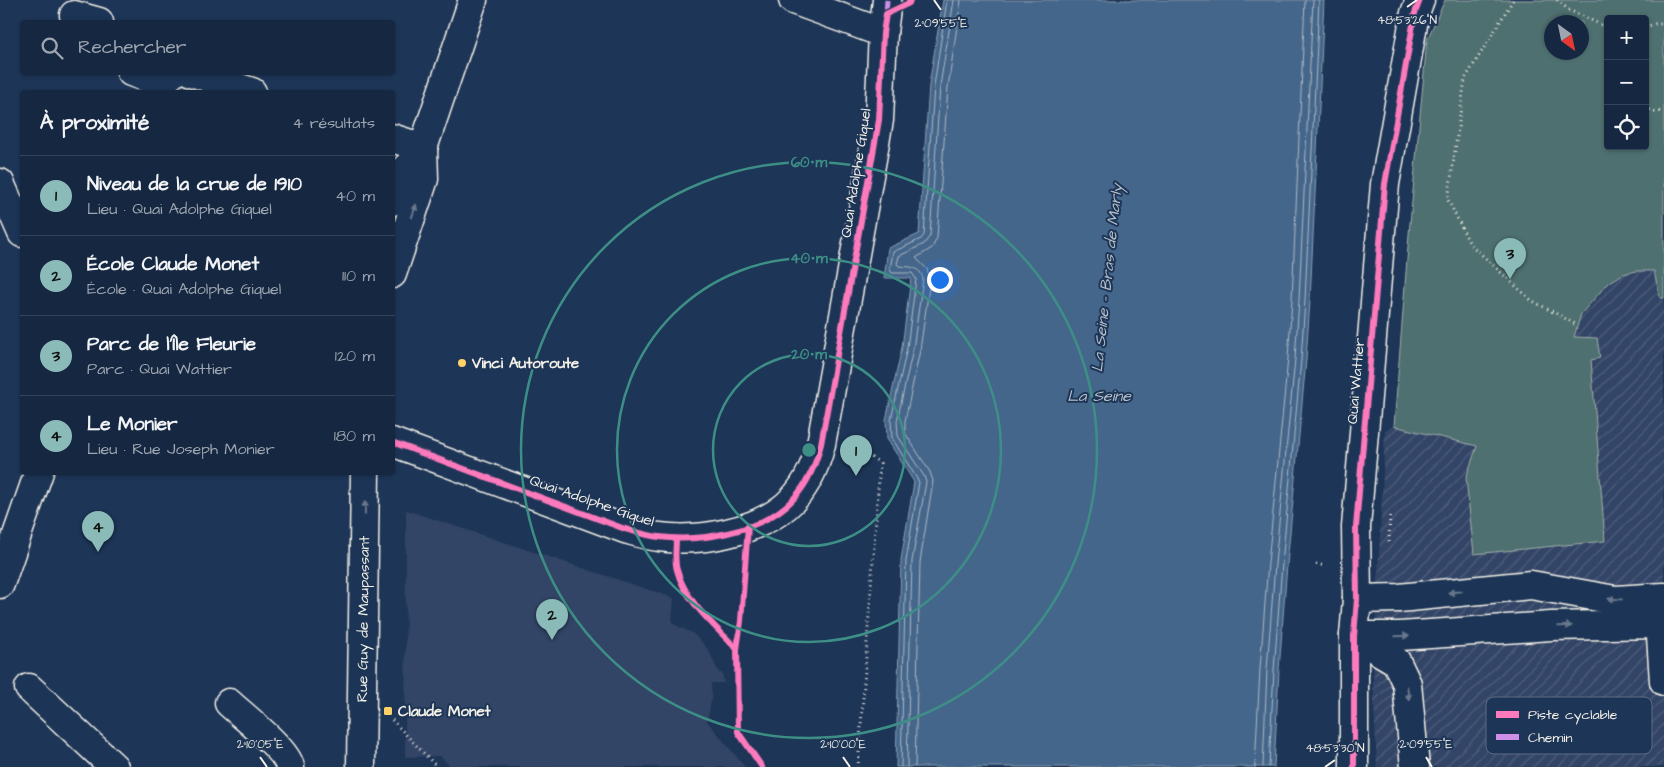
<!DOCTYPE html>
<html lang="fr">
<meta charset="utf-8">
<style>
body{margin:0;font-family:"Architects Daughter",sans-serif;background:#1f3048;color:#f1f3f6}
.controls{position:absolute;right:15px;top:15px;display:grid;overflow:hidden;border-radius:5px;box-shadow:0 1px 4px #0004}
.controls button{width:45px;height:45px;display:grid;place-items:center;padding:0;border:0;border-bottom:1px solid #35445a;background:#162841;color:#f1f3f6;font:25px sans-serif}
.compass{position:absolute;left:1544px;top:15px;width:45px;height:45px;border-radius:50%;background:#162841;box-shadow:0 1px 4px #0004;rotate:147deg}
.you{position:absolute;left:939px;top:279px;width:18px;height:18px;margin:-12px;border:4px solid #fff;border-radius:50%;background:#1a73e8;box-shadow:0 0 0 8px #1a73e833}
.badge{display:grid;place-items:center;width:32px;height:32px;border-radius:50%;background:#8bbbb9;color:#111;font-size:16px;font-weight:700}
.pin{position:absolute;translate:-50% -41px;filter:drop-shadow(0 1px 2px #0008)}
.pin::after{content:'';position:absolute;top:26px;width:18px;height:15px;background:inherit;clip-path:polygon(0 0,100% 0,50% 100%)}
.list{margin:0;padding:0;list-style:none}
h2{display:flex;justify-content:space-between;align-items:center;height:65px;margin:0;padding:0 20px;font-size:21px}
h2 small{font-size:16px;font-weight:400;color:#9ea6b1}
.list li{display:grid;grid-template-columns:32px 1fr auto;gap:15px;align-items:center;box-sizing:border-box;height:80px;padding:0 20px;border-top:1px solid #35445a}
.list b{display:block;font-size:19px;white-space:nowrap}
.list p{margin:0;font-size:16px;white-space:nowrap;color:#9ea6b1}
.list em{font-size:16px;font-style:normal;color:#9ea6b1}
.icon{flex:none;width:28px;height:28px;fill:none;stroke:currentColor;stroke-width:2;stroke-linecap:round;stroke-linejoin:round}
.map{position:relative;flex:none;width:1664px;height:767px;overflow:hidden}
.search{position:absolute;background:#162841;box-shadow:0 1px 4px #0004;left:20px;top:20px;width:375px;height:55px;display:flex;align-items:center;gap:12px;box-sizing:border-box;padding:0 18px;border-radius:5px;color:#9ea6b1;font-size:19px}
.panel{position:absolute;background:#162841;box-shadow:0 1px 4px #0004;left:20px;top:90px;width:375px;height:385px;border-radius:5px}
.map>svg:first-child{display:block}
.built{fill:#346}
.industrial{fill:url(#industrial-furrows)}
.green{fill:#4f6f70;stroke:#a2b0ac;fill-rule:evenodd}
.water{fill:#45668b;stroke:#8b9eb0}
.lines{fill:none;stroke-linecap:round;stroke-linejoin:round}
.shore{stroke:#aeb9c3;stroke-width:1}
.minor-casing{stroke:#f4f1e8;stroke-width:31}
.path{stroke:#f4f1e8;stroke-width:3;stroke-dasharray:1 4;stroke-linecap:butt}
.minor{stroke:#1d3557;stroke-width:28}
.quiet{stroke:#ce8fe9;stroke-width:5;stroke-dasharray:10 5;stroke-linecap:butt}
.cycleway-casing{stroke:#1d3557;stroke-width:9}
.cycleway{stroke:#fd7abc;stroke-width:6}
.oneway{fill:#68778a}
.ticks{fill:none;stroke:#f4f1e8;stroke-width:2}
.ring{fill:none;stroke:#3d8f86;stroke-width:2.5}
.poi-dot{fill:#ffd166;stroke:#1d3557;stroke-width:2}
.labels{text-anchor:middle;dominant-baseline:central;stroke-width:4;stroke-linejoin:round;paint-order:stroke}
.street-label{font-size:15px;fill:#f4f1e8;stroke:#1d3557}
.poi-label{font-size:15px;font-weight:bold;fill:#f4f1e8;stroke:#1d3557;text-anchor:start}
.water-label{font-size:16px;font-style:italic;fill:#b7c0c7;stroke:#1d3557}
.key{fill:#1d3557;stroke:#5e6d82;stroke-width:1}
.key-label{font-size:14px;fill:#f4f1e8}
.ticks-label{font-size:12px;text-anchor:middle;fill:#f4f1e8;stroke:#1d3557;stroke-width:4;stroke-linejoin:round;paint-order:stroke}
.centre{fill:#3d8f86;stroke:#1d3557;stroke-width:2.5}
.ring-label{font-size:15px;text-anchor:middle;font-weight:bold;fill:#3d8f86;stroke:#1d3557;stroke-width:4;stroke-linejoin:round;paint-order:stroke}
</style>
<div class="map">
<svg width="1664" height="767" viewBox="0 0 1664 767">
<defs>
<pattern id="industrial-furrows" width="10" height="10" patternUnits="userSpaceOnUse" patternTransform="scale(1.25)"><rect width="10" height="10" fill="#346"/><path d="M-1 1l2-2M0 10L10 0M9 11l2-2" fill="none" stroke="#515f7c"/></pattern>
</defs>
<rect width="100%" height="100%" fill="#1d3557"/>
<filter id="ink" filterUnits="userSpaceOnUse"><feTurbulence type="fractalNoise" baseFrequency=".02" numOctaves="2"/><feDisplacementMap in="SourceGraphic" scale="10" xChannelSelector="R" yChannelSelector="G"/><feConvolveMatrix kernelMatrix="1 2 1 2 8 2 1 2 1" color-interpolation-filters="sRGB"/></filter>
<g filter="url(#ink)">
<path class="built" d="M406,510L674,598L672,623L692,633L702,642L709,651L719,673H722L724,683H711L712,698L707,721L745,767H451L440,756L405,757Z"/>
<path class="industrial" d="M1637,271H1654L1660,297L1664,298V767H1377L1373,681L1385,430L1394,426L1477,446L1466,478L1591,360L1599,358L1597,338H1574L1581,314L1607,284L1623,274Z"/>
<path class="green" d="M1445,0H1664V298H1660L1654,271H1637L1623,274L1607,284L1581,314L1574,337L1597,338L1600,358L1591,360L1605,541L1474,554L1466,478L1477,446L1394,426L1409,234L1427,40ZM1608,19H1645V146H1608ZM1552,22H1582V52H1552Z"/>
<path class="water" d="M943,0H1324L1310,301L1306,360L1287,565L1279,670L1274,767H896L901,560L914,482L887,439L886,420L902,347L911,278H884L888,248L919,234L929,85Z"/>
<g class="lines">
<path class="shore" d="M901,767L906,561L919,482L892,438L891,420L907,348L916,279L912,273H892L890,270L893,252L921,239L924,235L934,86L947,0
M907,767L912,561L926,482L924,476L898,436L897,421L913,349L923,279C920,266 910,267 899,266L897,264L899,256L924,244L930,236L940,86L954,0
M915,767L920,562L933,481L930,472L905,433V421L920,350L930,281L927,269L916,258L932,248L937,238L948,87L961,0
M1255,767L1260,669L1268,563L1288,358L1292,300L1305,0
M1263,767L1267,669L1275,564L1295,359L1299,300L1313,0
M1269,767L1274,670L1282,564L1301,360L1305,300L1319,0"/>
<defs>
<g id="minor">
<path d="M793,0L883,33"/>
<path d="M74,15L99,22"/>
<path d="M131,72L161,83L174,72"/>
<path d="M191,72L252,92"/>
<path d="M392,138L423,148"/>
<path d="M0,183L22,233"/>
<path d="M392,201L402,174L423,148"/>
<path d="M392,274L424,179L423,148L473,0"/>
<path d="M392,442L625,529C636,532 648,536 659,537C699,542 754,533 786,506C805,490 815,468 821,444L879,120L883,33L887,0"/>
<path d="M0,584L39,472"/>
<path d="M1357,599L1399,598L1531,585L1615,600L1664,597"/>
<path d="M1659,606L1664,681"/>
<path d="M1354,636H1400L1551,626L1660,624"/>
<path d="M1355,637L1396,661L1407,684L1415,767"/>
<path d="M29,688L114,767"/>
<path d="M229,703C243,716 287,750 290,767"/>
<path id="s1" d="M361,767L365,472"/>
<path d="M1354,767V636L1357,599L1356,527L1385,184L1415,13L1420,0"/>
</g>
</defs>
<use href="#minor" class="minor-casing"/>
<path class="path" d="M1513,0L1465,79L1448,200L1470,244L1531,300L1577,325
M1557,0L1569,10L1608,28
M1645,27L1655,24H1664
M1645,108L1655,112L1664,111
M851,443L880,463L858,767
M1389,542L1390,513
M1316,564L1325,566
M392,720L437,767"/>
<use href="#minor" class="minor"/>
<path class="quiet" d="M887,0L886,14L889,12"/>
<defs>
<path id="cycleway" d="M392,442L625,529C636,532 648,536 659,537C699,542 754,533 786,506C805,490 815,468 821,444L879,120L883,33L886,14L909,3L910,0
M748,526L741,621L737,649L738,732L762,767
M676,539C676,548 674,561 677,570C685,601 715,626 737,649
M1354,767V636L1357,599L1356,527L1385,184L1415,13L1420,0"/>
</defs>
<use href="#cycleway" class="cycleway-casing"/>
<use href="#cycleway" class="cycleway"/>
</g>
<defs><path id="oneway-solid" d="M-6-.8H1V-3.2L6.5 0L1 3.2V.8H-6Z" transform="scale(1.25)"/></defs>
<g class="oneway">
<use href="#oneway-solid" transform="translate(414 211) rotate(-71)"/>
<use href="#oneway-solid" transform="translate(365 508) rotate(-89)"/>
<use href="#oneway-solid" transform="translate(1455 592) rotate(175)"/>
<use href="#oneway-solid" transform="translate(1615 599) rotate(-177)"/>
<use href="#oneway-solid" transform="translate(1565 626) rotate(-1)"/>
<use href="#oneway-solid" transform="translate(1402 636) rotate(-2)"/>
<use href="#oneway-solid" transform="translate(1408 693) rotate(84)"/>
</g>
</g>
<path class="ticks" d="M934,0L941,10M1407,7L1417,0M260,757L267,767M843,757L850,767M1426,757L1432,767M1325,767L1335,760"/>
<g class="ring">
<circle cx="809" cy="450" r="96"/>
<circle cx="809" cy="450" r="192"/>
<circle cx="809" cy="450" r="288"/>
</g>
<g class="poi-dot">
<circle cx="462" cy="363" r="5"/>
<rect x="383" y="706" width="10" height="10" rx="2.5"/>
</g>
<g class="labels">
<g class="street-label">
<text transform="translate(856 173) rotate(-81)">Quai Adolphe Giquel</text>
<text transform="translate(1356 381) rotate(-85)">Quai Wattier</text>
<text transform="translate(592 501) rotate(19)">Quai Adolphe Giquel</text>
<text stroke="none"><textPath href="#s1" startOffset="148">Rue Guy de Maupassant</textPath></text>
</g>
<g class="poi-label">
<text x="472" y="363">Vinci Autoroute</text>
<text x="398" y="711">Claude Monet</text>
</g>
<g class="water-label">
<text transform="translate(1107 278) rotate(-84)">La Seine - Bras de Marly</text>
<text x="1099" y="396">La Seine</text>
</g>
</g>
<rect x="1486" y="697" width="166" height="57" rx="8" class="key"/>
<rect x="1496" y="711" width="23" height="7" fill="#fd7abc"/>
<rect x="1496" y="734" width="23" height="6" fill="#ce8fe9"/>
<g class="key-label">
<text x="1528" y="719">Piste cyclable</text>
<text x="1528" y="742">Chemin</text>
</g>
<g class="ticks-label">
<text x="1407" y="24">48°53'26"N</text>
<text x="941" y="27">2°09'55"E</text>
<text x="260" y="748">2°10'05"E</text>
<text x="843" y="748">2°10'00"E</text>
<text x="1426" y="748">2°09'55"E</text>
<text x="1335" y="752">48°53'30"N</text>
</g>
<circle cx="809" cy="450" r="8" class="centre"/>
<g class="ring-label">
<text x="809" y="167">60 m</text>
<text x="809" y="263">40 m</text>
<text x="809" y="359">20 m</text>
</g>
</svg>
<div class="controls">
<button>+</button>
<button>−</button>
<button><svg class="icon" aria-label="locate" viewBox="0 0 24 24"><circle cx="12" cy="12" r="6"/><path d="M12 2v4M12 18v4M2 12h4M18 12h4"/></svg></button>
</div>
<svg class="compass" viewBox="-18 -18 36 36"><path d="M0-13l5 13h-10z" fill="#e53935"/><path d="M0 13l5-13h-10z" fill="#9ea6b1"/></svg>
<div class="you"></div>
<div class="pin badge" style="left:856px;top:476px">1</div>
<div class="pin badge" style="left:552px;top:640px">2</div>
<div class="pin badge" style="left:1510px;top:279px">3</div>
<div class="pin badge" style="left:98px;top:552px">4</div>
<div class="search"><svg class="icon" aria-label="search" viewBox="0 0 24 24"><circle cx="10" cy="10" r="6"/><path d="M15 15l6 6"/></svg>Rechercher</div>
<section class="panel">
<h2>À proximité<small>4 résultats</small></h2>
<ul class="list">
<li><span class="badge">1</span><div><b>Niveau de la crue de 1910</b><p>Lieu · Quai Adolphe Giquel</p></div><em>40 m</em></li>
<li><span class="badge">2</span><div><b>École Claude Monet</b><p>École · Quai Adolphe Giquel</p></div><em>110 m</em></li>
<li><span class="badge">3</span><div><b>Parc de l'Île Fleurie</b><p>Parc · Quai Wattier</p></div><em>120 m</em></li>
<li><span class="badge">4</span><div><b>Le Monier</b><p>Lieu · Rue Joseph Monier</p></div><em>180 m</em></li>
</ul>
</section>
</div>
